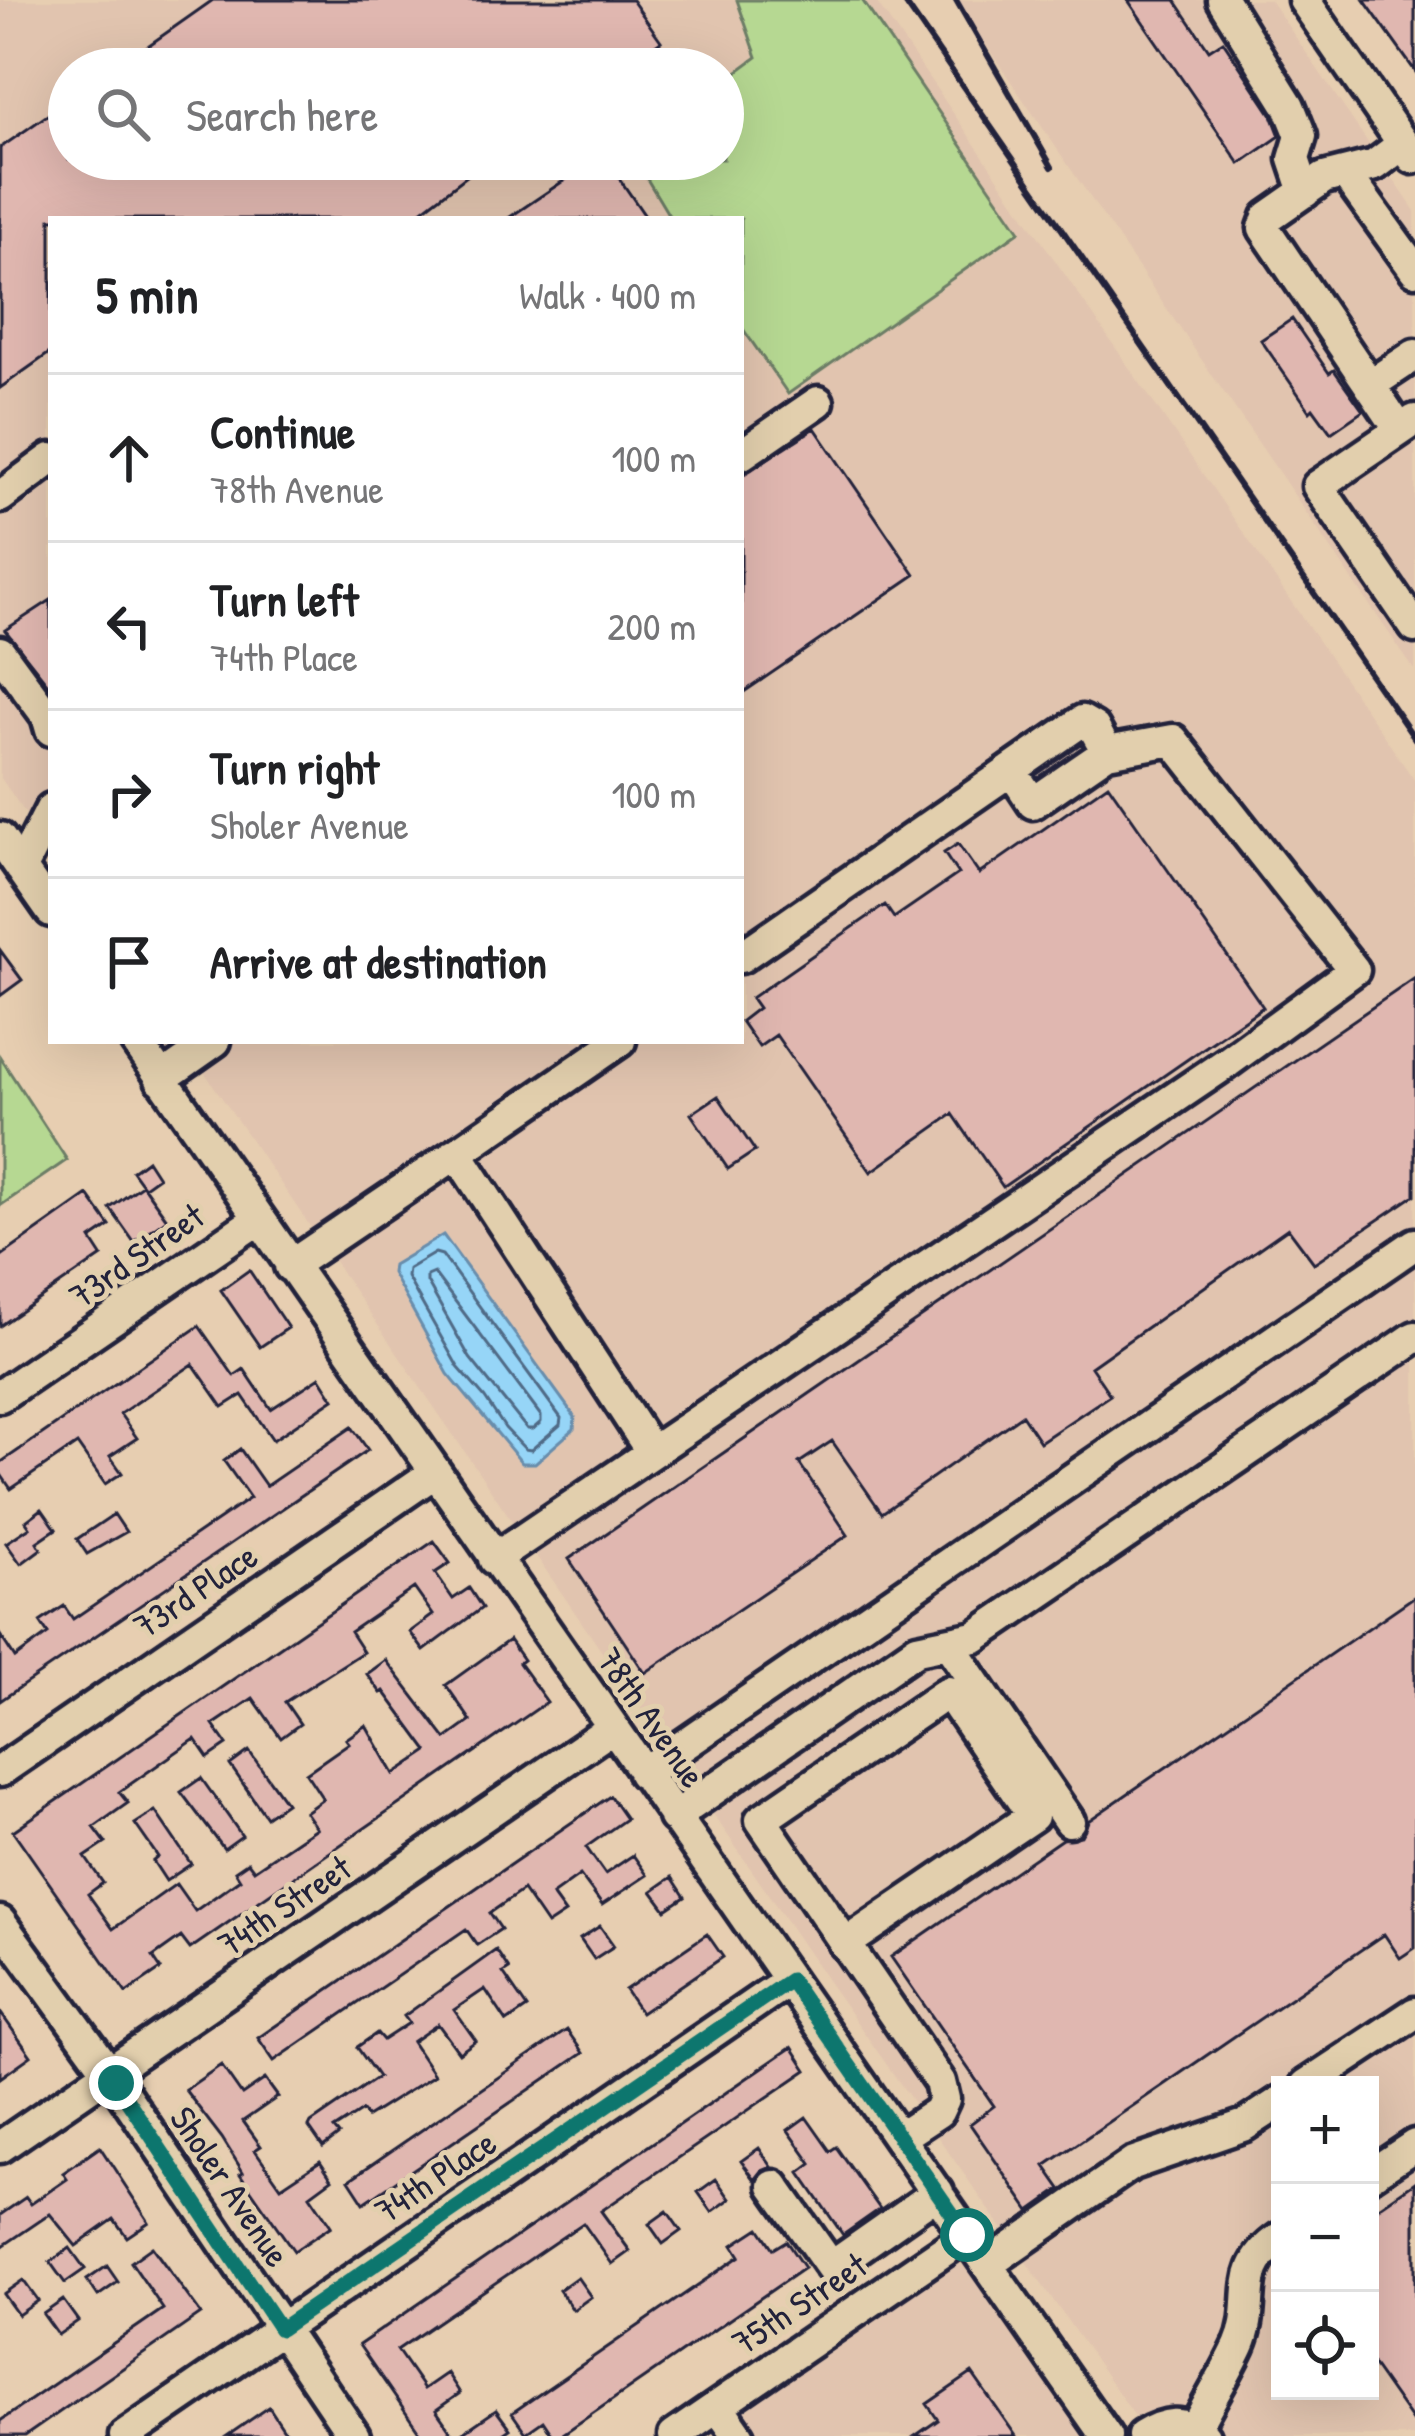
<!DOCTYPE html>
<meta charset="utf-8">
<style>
body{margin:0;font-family:"Patrick Hand",sans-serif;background:#f2f2f2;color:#202124}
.controls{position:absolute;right:36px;bottom:36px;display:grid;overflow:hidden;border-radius:0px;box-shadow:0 12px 48px #0002}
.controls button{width:108px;height:108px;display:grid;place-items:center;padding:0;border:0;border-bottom:3px solid #e0e0e0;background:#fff;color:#202124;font:60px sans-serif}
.stop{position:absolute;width:36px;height:36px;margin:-27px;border:9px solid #0f766e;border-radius:50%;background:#fff}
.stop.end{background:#0f766e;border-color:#fff;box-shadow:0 3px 12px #0008}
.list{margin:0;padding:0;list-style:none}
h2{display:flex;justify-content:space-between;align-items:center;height:156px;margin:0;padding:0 48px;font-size:51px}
h2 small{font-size:39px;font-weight:400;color:#757577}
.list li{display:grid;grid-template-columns:78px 1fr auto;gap:36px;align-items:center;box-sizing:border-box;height:168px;padding:0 48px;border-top:3px solid #e0e0e0}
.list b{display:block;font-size:45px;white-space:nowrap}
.list p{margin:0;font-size:39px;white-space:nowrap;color:#757577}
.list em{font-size:39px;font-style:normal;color:#757577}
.icon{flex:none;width:66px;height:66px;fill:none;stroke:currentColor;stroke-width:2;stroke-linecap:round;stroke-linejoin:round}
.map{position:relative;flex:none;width:1415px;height:2436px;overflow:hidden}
.search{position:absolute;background:#fff;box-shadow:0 12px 48px #0002;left:48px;top:48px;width:696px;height:132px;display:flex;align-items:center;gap:30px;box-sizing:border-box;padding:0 42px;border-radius:66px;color:#757577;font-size:45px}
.panel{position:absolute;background:#fff;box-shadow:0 12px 48px #0002;left:48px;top:216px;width:696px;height:828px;border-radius:0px}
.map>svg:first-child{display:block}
.built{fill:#e1c4af;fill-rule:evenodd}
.green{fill:#b6d892;stroke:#6c7d66;stroke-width:3}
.water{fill:#96d5f7;stroke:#688dac;stroke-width:3}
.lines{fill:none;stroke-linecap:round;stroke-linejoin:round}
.shore{stroke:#506a86;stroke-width:3}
.building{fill:#e0b7b0;stroke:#22223b;stroke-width:3}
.minor-casing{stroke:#22223b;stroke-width:39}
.minor{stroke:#e2cfad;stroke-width:30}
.rail{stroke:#22223b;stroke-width:6}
.route{stroke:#0f766e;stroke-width:15}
.labels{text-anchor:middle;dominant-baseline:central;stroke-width:10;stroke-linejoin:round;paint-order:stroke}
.street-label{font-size:36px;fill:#22223b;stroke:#e2cfad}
</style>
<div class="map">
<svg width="1415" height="2436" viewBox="0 0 1415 2436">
<rect width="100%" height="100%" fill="#e7ceb1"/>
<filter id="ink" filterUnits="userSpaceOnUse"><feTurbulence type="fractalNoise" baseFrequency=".00833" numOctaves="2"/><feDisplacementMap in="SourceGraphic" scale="24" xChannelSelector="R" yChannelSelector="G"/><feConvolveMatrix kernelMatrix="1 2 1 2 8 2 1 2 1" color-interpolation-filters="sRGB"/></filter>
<g filter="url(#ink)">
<path class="built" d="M0,0H875L1415,781V2436H1149L827,1980L183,1041H741V219H51V850L0,777ZM69,69H723V159H69ZM1280,2085H1370V2391H1280Z
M955,0H1270L1415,211V671Z
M955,2259L976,2277L1086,2436H744L737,2426L739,2403Z"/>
<path class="green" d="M737,0H862L1020,231L788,394L741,326V219H671L635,159H723V82L757,57Z
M0,1057L67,1160L0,1206Z"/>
<path class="water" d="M443,1235L575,1417L574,1429L535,1463H522L448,1374L392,1273L393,1265Z"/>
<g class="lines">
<path class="shore" d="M435,1253L442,1255L561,1418L560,1425L531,1450L525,1449L505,1428L485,1398L458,1367L407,1277L408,1269Z
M434,1273L541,1416V1422L533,1429H527L470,1358L427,1282V1276Z"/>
</g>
<path class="building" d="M213,0H632L661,41L620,69H115Z
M1128,0H1175L1209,50L1223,41L1272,115L1280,136L1240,164Z
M1364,0H1415V71Z
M69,100V159H489L411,219H51V352L0,388V148Z
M596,159H606L647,219H507Z
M1292,319L1329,373L1334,370L1363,411L1331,433L1313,408L1310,411L1261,340Z
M815,428L915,575L741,694V476Z
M51,600V688L5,630Z
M1108,784L1263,1007L1003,1187L953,1114L871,1172L776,1035L759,1047L741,1021L758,1008L751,998L885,905L894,918L958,874L944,853L958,844L979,874Z
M0,950L22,980L0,996Z
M1415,978V1195L1314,1263L1288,1228L1091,1367L1110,1395L1040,1442L1022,1415L882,1513L832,1441L799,1463L848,1535L645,1673L569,1559Z
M718,1096L755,1151L728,1169L691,1114Z
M147,1160L158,1177L144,1187L167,1219L134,1242L110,1208L142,1185L132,1171Z
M88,1195L110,1226L91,1239L102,1256L0,1326V1257Z
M249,1270L288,1328L260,1347L221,1290Z
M199,1326L234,1376L244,1369L271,1409L320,1377L334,1399L273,1440L242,1395L223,1407L193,1364L120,1414L137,1438L110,1456L122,1473L105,1484L77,1444L11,1489L0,1473V1463Z
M352,1427L368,1450L0,1701V1635L15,1658L48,1634L40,1622L64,1606L73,1619L250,1498L224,1461L240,1449L266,1486Z
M42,1509L56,1529L37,1542L41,1549L21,1564L6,1543L30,1527L26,1521Z
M114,1514L126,1532L87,1554L77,1539Z
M434,1541L450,1563L435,1573L453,1599L469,1588L482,1608L424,1651L410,1632L433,1615L414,1588L350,1632L363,1652L285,1702L300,1724L281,1738L253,1698L213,1725L227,1745L208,1758L195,1739L119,1792L128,1803L94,1827L106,1843L85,1857L103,1883L88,1894L113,1929L176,1884L195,1911L240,1879L235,1871L248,1862L254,1870L316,1828L305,1812L323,1799L306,1773L349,1743L346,1739L366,1725L394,1774L428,1751L384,1691L381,1693L367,1674L386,1660L446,1739L471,1721L446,1685L509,1640L523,1660L519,1663L547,1702L190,1949L181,1937L153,1957L161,1969L126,1993L13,1831Z
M1415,1596V1948L1400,1958L1384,1934L1045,2166L1061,2189L1030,2211L970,2124L994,2106L891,1957L1062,1839L1081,1836L1088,1821Z
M249,1751L286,1803L266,1817L230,1765Z
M201,1778L242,1836L224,1849L181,1792Z
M610,1796L626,1819L586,1847L605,1874L633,1855L647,1875L602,1905L580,1875L552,1895L565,1913L547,1925L523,1890L490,1913L501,1929L477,1945L466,1929L274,2061L258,2038Z
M155,1811L191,1864L166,1881L153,1861L158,1857L135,1824Z
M672,1877L685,1897L666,1910L652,1891Z
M600,1926L614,1946L594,1959L580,1939Z
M707,1934L723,1957L641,2013L625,1990Z
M496,1950L509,1969L503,1973L527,2008L507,2022L485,1989L454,2010L476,2041L459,2053L438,2024L412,2042L434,2075L367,2117L362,2111L334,2129L339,2135L323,2147L309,2127L311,2123L378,2077L357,2047L377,2033L383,2040L409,2023L404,2016Z
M0,2012L31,2056L0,2078Z
M567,2030L583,2053L364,2203L349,2180Z
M792,2047L807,2070L601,2211L630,2251L612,2264L583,2223L397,2350L424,2389L447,2373L460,2393L436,2410L454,2436H422L359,2345Z
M221,2065L242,2095L265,2079L278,2097L243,2121L261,2146L255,2150L281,2187L320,2161L332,2179L310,2195L331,2226L294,2251L240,2174L243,2172L222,2138L185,2090Z
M806,2117L830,2151L836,2147L880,2209L843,2235L800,2173L812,2164L788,2130Z
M100,2147L149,2222L127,2237L114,2219L76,2246L50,2214L0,2248V2215L26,2197L31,2204L67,2179L63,2173Z
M759,2148L772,2167L762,2171L755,2180L741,2161Z
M716,2179L730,2199L712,2212L698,2192Z
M1415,2182V2425L1370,2361V2213Z
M667,2211L681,2231L663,2244L649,2224Z
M759,2228L773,2249L786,2241L804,2268L560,2436H553L543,2421L526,2433L512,2413L740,2256L733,2245Z
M152,2247L201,2314L25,2436H0V2421L163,2309L131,2262Z
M70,2248L85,2269L65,2283L50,2262Z
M107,2266L118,2282L98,2296L87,2280Z
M577,2277L591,2297L573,2310L559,2290Z
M23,2280L38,2301L18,2315L3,2294Z
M63,2300L78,2321L58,2335L43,2314Z
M972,2373L1016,2436H915L938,2420L927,2404Z
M269,2407L288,2436H227Z
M496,2410L510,2429L500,2436H458Z"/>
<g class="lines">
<defs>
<path id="minor" d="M1223,0L1289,106L1301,136L1294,159L1305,192
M1304,0L1413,158
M1345,173L1415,270
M1370,385L1415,355
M1415,420L1318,486L1415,627
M1400,430L1264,228L1268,217L1324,178L1375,165L1403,144
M741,455L818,402
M0,497L51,459
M0,652L47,716L51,730
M0,838L51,911
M21,868L51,809
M741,957L1082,721L1094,728L1107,752L1033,803L1011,770
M136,1041L1106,2436
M161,1079L215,1041
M457,1153L620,1041
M290,1266L457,1153L651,1451
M0,1396L257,1220
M494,1559L1228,1062L1354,970L1173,740L1107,752
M948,1643L1069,1821
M0,1771L434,1473
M643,1773L1415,1244
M674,1817L917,1649L975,1637L1415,1337
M0,1922L109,2072L354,2436
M845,1944L1033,1816L948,1692L761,1820L940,2082L944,2099L938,2112L900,2137
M1306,2085L1415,2013
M0,2147L612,1728
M1370,2175L1415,2145
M774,2186L831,2267L938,2192
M988,2264L1132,2164L1245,2125L1280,2102
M718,2406L739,2436
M1195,2429C1209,2401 1226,2374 1239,2346C1259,2302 1232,2271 1280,2238
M125,2436L789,1980
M674,2436L967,2235
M1143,2436C1164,2423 1183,2419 1204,2436"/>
</defs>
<use href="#minor" class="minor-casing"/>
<use href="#minor" class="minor"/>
<path class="rail" d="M903,0L1415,739
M956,0L1052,167"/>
</g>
</g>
<g class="lines" filter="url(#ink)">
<path class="route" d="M116,2083L280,2329L790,1980L967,2235"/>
</g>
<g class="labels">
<g class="street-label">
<text transform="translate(136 1255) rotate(-35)">73rd Street</text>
<text transform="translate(195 1590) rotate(-34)">73rd Place</text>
<text transform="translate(652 1717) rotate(55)">78th Avenue</text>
<text transform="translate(284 1905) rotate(-34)">74th Street</text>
<text transform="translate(435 2176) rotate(-34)">74th Place</text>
<text transform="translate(231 2186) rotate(56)">Sholer Avenue</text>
<text transform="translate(799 2303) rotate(-34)">75th Street</text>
</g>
</g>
</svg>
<div class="controls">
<button>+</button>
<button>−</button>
<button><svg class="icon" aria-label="locate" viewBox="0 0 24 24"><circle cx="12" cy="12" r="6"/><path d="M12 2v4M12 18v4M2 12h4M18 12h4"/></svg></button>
</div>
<div class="stop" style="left:967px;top:2235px"></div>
<div class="stop end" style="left:116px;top:2083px"></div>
<div class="search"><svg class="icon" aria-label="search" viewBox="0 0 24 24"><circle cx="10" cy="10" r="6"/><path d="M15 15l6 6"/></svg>Search here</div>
<section class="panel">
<h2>5 min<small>Walk · 400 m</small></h2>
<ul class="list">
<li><svg class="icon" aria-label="ahead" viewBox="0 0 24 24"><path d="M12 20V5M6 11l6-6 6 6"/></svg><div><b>Continue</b><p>78th Avenue</p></div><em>100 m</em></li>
<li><svg class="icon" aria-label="left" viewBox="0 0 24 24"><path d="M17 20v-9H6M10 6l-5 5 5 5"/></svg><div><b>Turn left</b><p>74th Place</p></div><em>200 m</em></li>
<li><svg class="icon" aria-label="right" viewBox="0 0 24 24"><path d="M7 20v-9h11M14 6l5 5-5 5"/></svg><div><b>Turn right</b><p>Sholer Avenue</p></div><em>100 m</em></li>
<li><svg class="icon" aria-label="arrive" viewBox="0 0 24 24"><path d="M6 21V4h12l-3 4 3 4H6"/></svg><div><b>Arrive at destination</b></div></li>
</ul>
</section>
</div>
